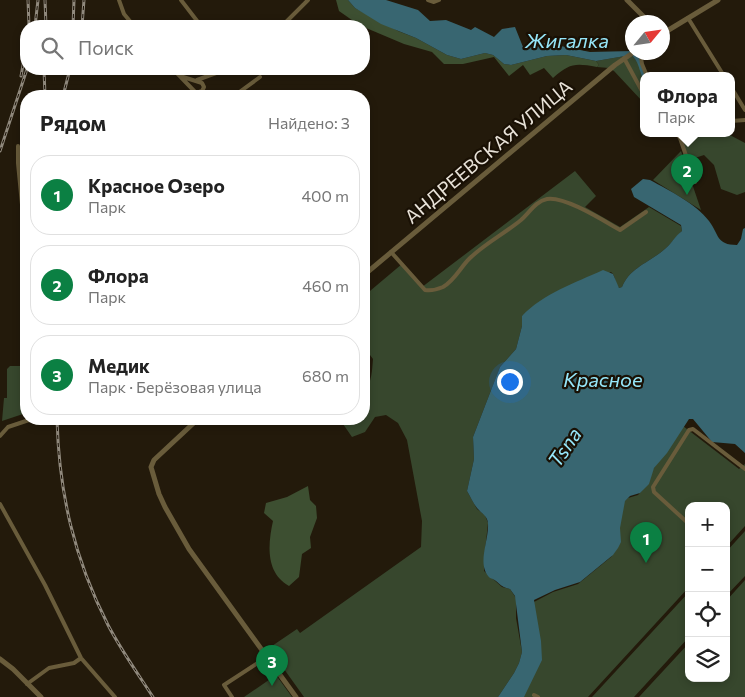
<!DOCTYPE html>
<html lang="ru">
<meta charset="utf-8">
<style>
body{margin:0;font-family:Commissioner,sans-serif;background:#f2f2f2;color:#222}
.controls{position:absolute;right:15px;bottom:15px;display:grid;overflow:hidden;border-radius:10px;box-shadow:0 2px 8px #0003}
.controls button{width:45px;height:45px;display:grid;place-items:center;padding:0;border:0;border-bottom:1px solid #e0e0e0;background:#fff;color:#222;font:25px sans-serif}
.compass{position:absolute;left:625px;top:15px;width:45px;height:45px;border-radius:50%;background:#fff;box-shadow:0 2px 8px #0003;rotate:61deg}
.you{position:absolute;left:509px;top:381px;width:18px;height:18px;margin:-12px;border:4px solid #fff;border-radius:50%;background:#1a73e8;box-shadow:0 0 0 8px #1a73e833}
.badge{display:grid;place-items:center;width:32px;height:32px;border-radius:50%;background:#0b8043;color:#fff;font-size:16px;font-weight:700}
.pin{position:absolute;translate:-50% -41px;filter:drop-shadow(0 1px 2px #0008)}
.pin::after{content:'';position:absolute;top:26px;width:18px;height:15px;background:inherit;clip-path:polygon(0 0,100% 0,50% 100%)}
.popup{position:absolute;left:640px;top:72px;width:95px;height:65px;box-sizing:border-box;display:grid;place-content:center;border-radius:10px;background:#fff;filter:drop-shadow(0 1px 4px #0005);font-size:16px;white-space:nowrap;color:#767676}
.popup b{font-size:19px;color:#222}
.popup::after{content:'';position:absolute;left:50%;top:100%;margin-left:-10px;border:10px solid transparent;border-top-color:#fff}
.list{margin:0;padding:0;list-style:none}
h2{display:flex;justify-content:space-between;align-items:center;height:65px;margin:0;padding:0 20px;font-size:21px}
h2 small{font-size:16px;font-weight:400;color:#767676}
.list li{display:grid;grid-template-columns:32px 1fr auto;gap:15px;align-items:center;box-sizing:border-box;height:80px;margin:0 10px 10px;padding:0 10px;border:1px solid #e0e0e0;border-radius:20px}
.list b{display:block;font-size:19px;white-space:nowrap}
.list p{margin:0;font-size:16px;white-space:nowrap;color:#767676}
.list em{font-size:16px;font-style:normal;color:#767676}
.icon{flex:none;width:28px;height:28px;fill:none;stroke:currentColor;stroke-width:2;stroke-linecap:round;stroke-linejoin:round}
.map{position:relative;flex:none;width:745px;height:697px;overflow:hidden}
.search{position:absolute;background:#fff;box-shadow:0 2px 8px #0003;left:20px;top:20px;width:350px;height:55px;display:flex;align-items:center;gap:12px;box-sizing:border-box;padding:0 18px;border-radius:20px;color:#767676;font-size:19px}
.panel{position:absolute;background:#fff;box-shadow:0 2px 8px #0003;left:20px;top:90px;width:350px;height:335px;border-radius:20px}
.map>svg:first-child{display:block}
.green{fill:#37472d}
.forest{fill:#3d4f31}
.water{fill:#386671}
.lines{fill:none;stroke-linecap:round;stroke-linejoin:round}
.minor{stroke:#695c3b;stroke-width:4}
.tertiary{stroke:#695c3b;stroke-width:5}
.rail-casing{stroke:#90897d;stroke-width:3}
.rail{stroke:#191004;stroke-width:1;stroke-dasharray:4;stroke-linecap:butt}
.labels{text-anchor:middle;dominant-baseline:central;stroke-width:4.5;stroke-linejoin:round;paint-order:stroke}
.street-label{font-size:19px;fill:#e9e3d9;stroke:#191004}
.water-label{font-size:20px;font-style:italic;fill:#96e6f9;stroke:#191004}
</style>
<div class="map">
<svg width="745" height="697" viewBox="0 0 745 697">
<rect width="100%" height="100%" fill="#231a0b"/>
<path class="green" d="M631,55C644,63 643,88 643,102L614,71L609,68L597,67L599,65L596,61Z
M674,134H728L745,143V192L737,195L721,189L714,165L704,155L689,160L680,140Z
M681,151L701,210L653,180Z
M575,171L596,196L585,207L620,227L649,207L681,226L682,231C676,236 672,243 666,248C651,262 630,267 622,287L619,288C614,282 616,276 611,272L522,316V326L516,349L500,367L473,437L474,459L467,491L477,509L485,515L488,523L484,560V571L502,587L510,589L516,598V618L522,652L519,663L514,673L498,697H304L269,648L297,629L300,633L421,547L422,521L407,440L398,423L386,415L375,417L365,432L352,437L343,424L344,419H364V392C372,383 372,370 373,359L364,347V296L402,264L422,287Z
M10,366H26V413L2,421L4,398H7V369Z
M683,426L739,469L745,464V526L726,547V506H689V587L588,697H523L532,603L553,592L578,584L611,557L616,550L622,503L628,498L638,495L646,486L649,475Z
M745,531V576L726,596V552Z
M745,580V697H639L689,643V678H726V601Z
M689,592V637L634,697H592Z
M276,675L292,697H244Z"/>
<path class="forest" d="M336,0H348L355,8L398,31L416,38L447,55L461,59L485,53L493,55L504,64L511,65L547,56L566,55L596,61L599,65L597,67C575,63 570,63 553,78L544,68L530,75L523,65L509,76L494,57L463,64H444L432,52L404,44L359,25L339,11Z
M308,486L310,500L316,506L317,518L310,537L311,548L302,554L299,577L289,586C265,572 268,544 273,521L264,513L266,503L287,497Z"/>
<path class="water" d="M348,0H386L418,10L430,21L446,20L471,30L475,27L494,37L502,29L515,27L523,47L546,43L590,52L632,51L639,55L645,76H643V80C640,72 638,59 631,55L596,61L566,55L547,56L511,65L504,64L493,55L485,53L461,59L447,55L416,38L381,24L355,8Z
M643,179L650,180C670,191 695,203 709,221C719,234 716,245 737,245L741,239L743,229L745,228V453L735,444L712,442L693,419H689L667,453L654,468L649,484L640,493L630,496L625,501L620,528L621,542L618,548L613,555L580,582L555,590L534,600L541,641L542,660L524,697H498L514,673L519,663L522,652L515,596L510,589C499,587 498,580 490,578C476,565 489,541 488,524C488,516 482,514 477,508C473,503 470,496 467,491L474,459L473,437L500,367L516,349L522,326V316C544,293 575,283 603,270L613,274L619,288L622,287C630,267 651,262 666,248C672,243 675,236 682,231L681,225L634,197L631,189Z"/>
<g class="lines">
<path class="minor" d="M119,0L124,14L134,26
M181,0L201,26
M428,0L434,2L439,0
M688,18L724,76
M282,26L308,0
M640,52L642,64L647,76
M624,58L643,93
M173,69L199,96
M180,76L202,83L204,87L202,91L196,93
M197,80L227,69
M731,87L745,110
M234,96L260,77
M731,121L745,120
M677,134L680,138L695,182
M18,146V163L26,246
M391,252L425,290C432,291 436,290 443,287C455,280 460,268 469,259C484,244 504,234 521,220C529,213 536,201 547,199C565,196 604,221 620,230L646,212
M0,436L8,427L32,419
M0,504L45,585L81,658L115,697
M689,524L654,492L653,487L689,430L693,429L745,469
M27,684L49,668L74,663L81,658
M534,695L538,697
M232,697L224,685L267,657"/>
<path class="tertiary" d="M627,0L649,22
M662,34L718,0
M364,275L615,65L634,52
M198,419L154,460L151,467L159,494L165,507L189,549L296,697
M0,659L13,669L41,697"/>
<defs>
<path id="rail" d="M28,0L29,26
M45,0L46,26
M35,26L38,0
M73,26L74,0
M82,26L84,0
M44,69L45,96
M21,76L26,49
M63,96L70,69
M0,151L27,69
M57,419C59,493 74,558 108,625C121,650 138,674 153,697"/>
</defs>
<use href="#rail" class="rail-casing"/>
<use href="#rail" class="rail"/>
</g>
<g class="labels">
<g class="street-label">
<text transform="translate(488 151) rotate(-40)">АНДРЕЕВСКАЯ УЛИЦА</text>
</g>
<g class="water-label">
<text x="567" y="40">Жигалка</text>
<text x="603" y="379">Красное</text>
<text transform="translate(564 447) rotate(-56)">Tsna</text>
</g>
</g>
</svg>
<div class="controls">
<button>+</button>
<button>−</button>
<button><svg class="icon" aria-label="locate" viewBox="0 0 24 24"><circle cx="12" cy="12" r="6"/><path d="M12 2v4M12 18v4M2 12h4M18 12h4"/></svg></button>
<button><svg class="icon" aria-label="layers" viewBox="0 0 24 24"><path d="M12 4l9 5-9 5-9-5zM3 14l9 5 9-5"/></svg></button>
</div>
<svg class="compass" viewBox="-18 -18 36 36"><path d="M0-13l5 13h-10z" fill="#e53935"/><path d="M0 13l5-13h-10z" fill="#767676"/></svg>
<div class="you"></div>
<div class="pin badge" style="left:646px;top:563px">1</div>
<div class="pin badge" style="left:687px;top:195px">2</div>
<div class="popup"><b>Флора</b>Парк</div>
<div class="pin badge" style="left:272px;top:686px">3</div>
<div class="search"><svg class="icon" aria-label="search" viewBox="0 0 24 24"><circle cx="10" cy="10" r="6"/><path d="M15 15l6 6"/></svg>Поиск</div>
<section class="panel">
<h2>Рядом<small>Найдено: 3</small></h2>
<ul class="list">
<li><span class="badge">1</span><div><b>Красное Озеро</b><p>Парк</p></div><em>400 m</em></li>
<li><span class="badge">2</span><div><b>Флора</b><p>Парк</p></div><em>460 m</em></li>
<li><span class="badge">3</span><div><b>Медик</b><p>Парк · Берёзовая улица</p></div><em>680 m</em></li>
</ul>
</section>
</div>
